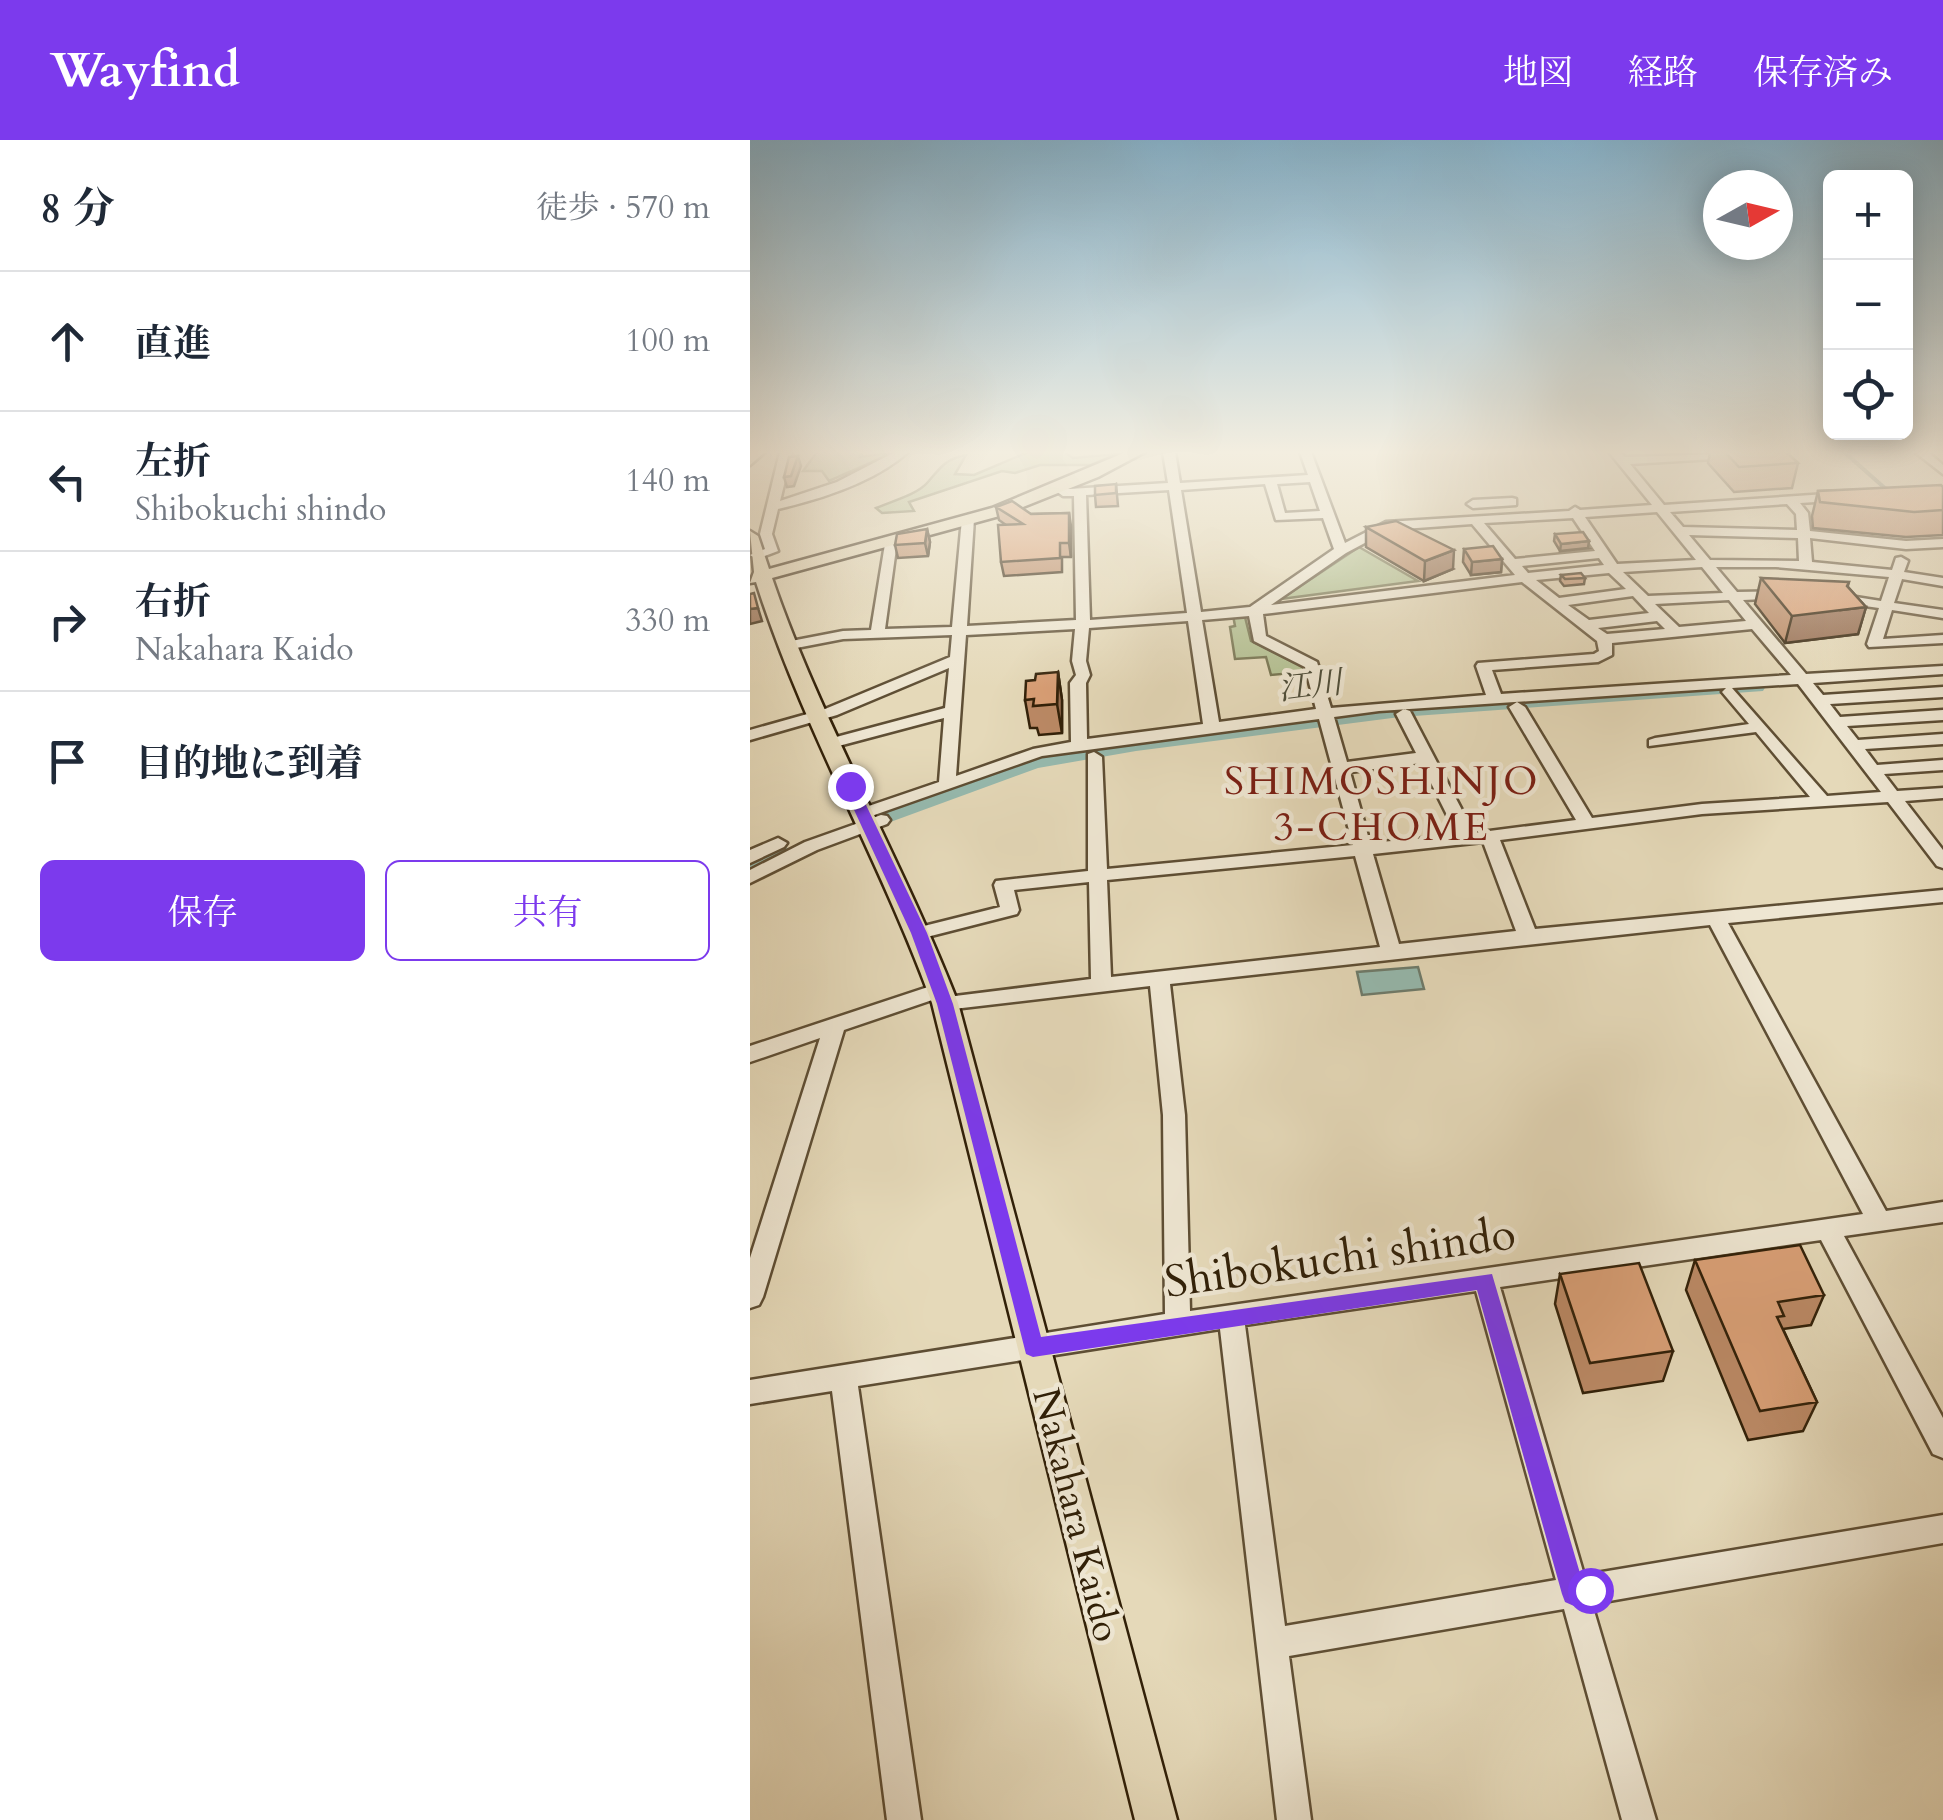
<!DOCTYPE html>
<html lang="ja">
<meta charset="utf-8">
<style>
body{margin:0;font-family:Cardo,"Noto Serif JP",serif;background:#f2f2f3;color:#1f2937}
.controls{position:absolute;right:30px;top:30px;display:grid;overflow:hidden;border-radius:15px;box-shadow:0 5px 25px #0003}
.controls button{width:90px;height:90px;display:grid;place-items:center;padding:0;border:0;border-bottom:2px solid #e0e1e3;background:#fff;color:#1f2937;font:50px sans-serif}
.compass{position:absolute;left:953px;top:30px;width:90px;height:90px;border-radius:50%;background:#fff;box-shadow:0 5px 25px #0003;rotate:82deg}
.stop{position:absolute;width:30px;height:30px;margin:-22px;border:8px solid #7c3aed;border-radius:50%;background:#fff}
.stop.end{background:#7c3aed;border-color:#fff;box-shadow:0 2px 10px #0008}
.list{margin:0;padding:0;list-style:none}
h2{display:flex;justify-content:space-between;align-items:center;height:130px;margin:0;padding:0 40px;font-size:42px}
h2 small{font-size:32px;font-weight:400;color:#747a83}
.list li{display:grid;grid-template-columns:65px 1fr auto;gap:30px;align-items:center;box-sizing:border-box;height:140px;padding:0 40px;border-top:2px solid #e0e1e3}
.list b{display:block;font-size:38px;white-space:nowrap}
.list p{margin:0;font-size:32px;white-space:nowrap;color:#747a83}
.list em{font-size:32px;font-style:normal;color:#747a83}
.actions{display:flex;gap:20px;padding:30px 40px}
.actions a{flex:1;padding:22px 0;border:2px solid #7c3aed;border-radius:15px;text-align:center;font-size:35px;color:#7c3aed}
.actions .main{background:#7c3aed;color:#fff}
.icon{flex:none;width:55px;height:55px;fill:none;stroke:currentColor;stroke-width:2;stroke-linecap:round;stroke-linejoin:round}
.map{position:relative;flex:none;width:1193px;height:1680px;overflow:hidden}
header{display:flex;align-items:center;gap:60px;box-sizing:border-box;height:140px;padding:0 50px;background:#7c3aed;color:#fff}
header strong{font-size:48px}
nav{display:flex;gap:55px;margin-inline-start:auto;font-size:35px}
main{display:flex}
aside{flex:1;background:#fff}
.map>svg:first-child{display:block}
.green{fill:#b2c091;stroke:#72704c;stroke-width:2.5}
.water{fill:#96baaf;stroke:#6e7c6c;stroke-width:2.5}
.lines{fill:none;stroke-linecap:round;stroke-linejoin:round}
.stream{stroke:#6e7c6c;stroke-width:4}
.river{fill:#96baaf;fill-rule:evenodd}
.minor-casing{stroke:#5e4e34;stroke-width:5}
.major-casing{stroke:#312008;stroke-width:5}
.minor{fill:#eee6d2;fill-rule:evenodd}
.major{fill:#e5d9b9;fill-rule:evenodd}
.wall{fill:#bb8965;stroke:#312008;stroke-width:2.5}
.shaded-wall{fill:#986f53;stroke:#312008;stroke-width:2.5}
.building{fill:#d99f76;stroke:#312008;stroke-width:2.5}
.route{fill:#7c3aed}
.labels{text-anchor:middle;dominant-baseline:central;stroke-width:9;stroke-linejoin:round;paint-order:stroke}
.far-water-label{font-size:32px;font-style:italic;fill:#4f4e3a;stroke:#eee6d2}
.street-label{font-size:38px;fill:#312008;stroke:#eee6d2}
.neighbourhood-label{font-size:40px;letter-spacing:2.5px;fill:#7a1f14;stroke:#eee6d2}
.near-street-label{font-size:45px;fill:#312008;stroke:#eee6d2}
</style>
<header>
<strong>Wayfind</strong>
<nav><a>地図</a><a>経路</a><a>保存済み</a></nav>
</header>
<main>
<aside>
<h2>8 分<small>徒歩 · 570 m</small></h2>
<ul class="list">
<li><svg class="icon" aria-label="ahead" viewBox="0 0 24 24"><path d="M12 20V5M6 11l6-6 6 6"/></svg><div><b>直進</b></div><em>100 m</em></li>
<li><svg class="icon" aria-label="left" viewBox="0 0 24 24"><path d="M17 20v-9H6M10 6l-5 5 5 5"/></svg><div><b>左折</b><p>Shibokuchi shindo</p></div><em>140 m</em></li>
<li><svg class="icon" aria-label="right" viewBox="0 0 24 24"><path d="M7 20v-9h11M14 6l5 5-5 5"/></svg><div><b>右折</b><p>Nakahara Kaido</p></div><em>330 m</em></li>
<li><svg class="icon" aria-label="arrive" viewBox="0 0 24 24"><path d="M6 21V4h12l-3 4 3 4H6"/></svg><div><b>目的地に到着</b></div></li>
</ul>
<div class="actions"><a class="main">保存</a><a>共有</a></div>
</aside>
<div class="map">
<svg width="1193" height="1680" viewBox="0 0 1193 1680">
<rect width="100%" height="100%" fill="#e5d9b9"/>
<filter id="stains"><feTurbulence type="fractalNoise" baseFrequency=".002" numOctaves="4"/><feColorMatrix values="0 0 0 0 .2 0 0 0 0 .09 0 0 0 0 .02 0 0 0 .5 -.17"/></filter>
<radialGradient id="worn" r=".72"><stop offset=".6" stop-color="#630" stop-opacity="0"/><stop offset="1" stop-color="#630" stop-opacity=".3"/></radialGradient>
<path class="green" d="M67,312H113L110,317L145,312L79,341L72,331H53Z
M278,312H314L323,318L367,314L341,325H290L265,333L252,331L159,362L164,371L132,373L126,368C142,361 167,355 178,342C190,328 195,319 216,315L205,334L224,335Z
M609,407L668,441L531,459Z
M483,475L495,477L501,501L553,527L554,532L521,535L516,517L485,519L480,487L485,486Z"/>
<path class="water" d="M668,827L674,849L612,855L607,832Z"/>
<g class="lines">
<path class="stream" d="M1094,312L1137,350
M1176,535L1193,534"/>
<path class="river" d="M1005,539L1016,546L1013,551L650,577L386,611L288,628L135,684L122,676L126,670L274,616L386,597L650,563Z
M27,704L36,706L40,712L0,735V716Z"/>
<defs>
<path id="minor" d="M30,312H42L30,361L87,342L145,312H158C125,342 71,359 28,369L22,394L28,411L7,419L0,415L15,409L10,394Z
M413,312H425L430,343L558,335L550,312H561L595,403L636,382L819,371L825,367L830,370L902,365L859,312H870L875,317L1036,312L1031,315L880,324L914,365L1091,353L1097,357L1095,360L1050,363L1058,373L1060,391L1156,401L1193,399V407L1156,409L1060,398L1062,422L1142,430L1146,418L1151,417L1158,421L1154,432L1193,438V446L1152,439L1144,463L1193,470V478L1142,470L1133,499L1193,495V503L1119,507L1117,504L1129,468L1087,462L1080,458L1087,454L1131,461L1139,437L1026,427H966L987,452L1038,451L1040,454L1033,458L993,460L1056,534L1193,526V534L1063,543L1073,555L1193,547V557L1080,564L1090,577L1193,570V580L1097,586L1108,600L1193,594V604L1115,609L1127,625L1193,620V630L1134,634L1147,651L1193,648V658L1155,661L1193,710V728L1187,726L1138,662L952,674L750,700L785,789L1193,750V762L978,783L1136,1071L1193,1062V1082L1094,1096L1193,1278V1318L1183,1314L1071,1100L750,1147L834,1435L1193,1375V1403L842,1464L906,1680H872L814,1469L539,1516L561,1680H527L470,1189L108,1246L171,1680H137L82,1251L0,1264V1240L415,1174L413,975L400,846L195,870L188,868L185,863L188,858L94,890L13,1157L9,1165L0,1168V1118L70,898L0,922V906L190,843L200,850L189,858L341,839L339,742L264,750L269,770L267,774L169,799L159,793L162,789L250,767L244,745L246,741L338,731V614L344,612L352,617L357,729L603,705L569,579L292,616L113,679L107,678L104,674L107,670L189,642L194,578L81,608L73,603L75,600L195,568L199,528L87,575L0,600V590L75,569L200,517L202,495L93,499L36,510L29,506L36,502L93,491L121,490L136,398L147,401L135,489L202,487L212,379L218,375L224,379L217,486L326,480L324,356H313L303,349L309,345L319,349L418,343ZM560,342L570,371L535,373L527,344ZM515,344L526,380L573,378L584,409L500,467L451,472L431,350ZM419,350L437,473L340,480L336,355ZM1037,364L1046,374L1047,390L933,387L920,372ZM907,372L946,420L867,424L835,377ZM823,378L845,411L765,419L734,383ZM722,384L765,435L521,465L596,413L639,390ZM939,395L1048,398L1049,421L960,420ZM849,418L854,425L778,433L772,426ZM952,427L973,453L898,456L873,432ZM859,433L876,449L809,458L786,440ZM772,442L847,501L849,511L844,514L728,523L726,526L736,555L581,568L567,522L516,496L513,474ZM883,456L899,473L839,480L818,465ZM979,460L996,481L929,487L905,464ZM499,476L504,501L555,527L566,569L469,582L452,480ZM438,481L453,584L337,599L336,543L340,535L336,521L339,488ZM907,481L915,489L857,494L848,488ZM325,489L322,521L326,535L320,543L321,602L283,609L206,636L216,495ZM1002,489L1041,535L751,554L742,530L848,522L862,515V503ZM1048,544L1131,652L1077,656L982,548ZM976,548L972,552L999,584L905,598L899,600V606L1006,592L1060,657L952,664L842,678L775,567L767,562L759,567L826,680L724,693L660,571L654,569L646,574L666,613L597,622L584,577L629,571ZM671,623L707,695L620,703L600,632ZM733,702L766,791L649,804L623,714ZM605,716L630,807L361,837L357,740ZM960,785L1113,1074L440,1171L435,975L420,844ZM726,1151L806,1440L535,1486L495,1185Z
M1165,312H1178L1193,325V334Z
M762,358L766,359V365L723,368L717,364L723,360Z
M131,675L137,676L140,680L137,684L67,710L0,743V730L55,702Z
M28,698L37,703L34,707L0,723V710Z"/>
<path id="major" d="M0,312H15L0,325Z
M376,312H395L348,337L253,375L22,438C72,584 152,719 208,863L427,1680H385L182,863C130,720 52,587 6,442L0,443L4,432L0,391L8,396L19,429L242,368Z"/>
</defs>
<use href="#minor" class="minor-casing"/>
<use href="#major" class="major-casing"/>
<use href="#minor" class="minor"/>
<use href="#major" class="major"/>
</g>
<path class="wall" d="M960,312H1036L1048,323L1042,348L984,352L958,323Z
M366,344L368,366L346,367L345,355Z
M1193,347V395L1156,397L1063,388L1062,376L1068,351Z
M246,367L281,374L319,373L321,417H312V432L254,436L251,422L256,385L249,380Z
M616,387L703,429L674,441L616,407Z
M177,389L180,402L178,416L148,418L145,405Z
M805,394L838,408L810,411L804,401Z
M714,409L752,419L751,432L721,435L713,422Z
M811,435L835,438L834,444L814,446L810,441Z
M1011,438L1098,447L1116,467L1108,494L1035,503L1005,464Z
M308,532L312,560V593L289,595L287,588H280L275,560Z
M945,1120L1074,1155L1061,1185L1033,1189L1067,1262L1053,1291L998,1300L936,1150Z
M810,1134L923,1211L913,1241L833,1253L805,1164Z"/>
<path class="shaded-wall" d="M48,316L51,326L44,346L37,347L34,337Z
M319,373L321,386V417L319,403Z
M177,389L180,402L178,416L175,403Z
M839,401L838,408L810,411L811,404Z
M704,410L703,429L674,441L675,421Z
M752,419L751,432L721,435L722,422Z
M1099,442L1091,470L1116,467L1108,494L1035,503L1042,476L1097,446Z
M8,468L12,481L0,484V469Z
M308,532L312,560V593L307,564Z"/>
<path class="building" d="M975,312H1036L1048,323L989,327Z
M48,316L41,336L34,337L39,317Z
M366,344V353L345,355V346Z
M1191,345L1193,347V370L1164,372L1070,362L1068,351Z
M262,361L281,374L319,373V403H310V418L251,422L248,385L273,384L246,367Z
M646,381L704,410L675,421L616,387Z
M177,389L175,403L145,405L147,394Z
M833,392L839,401L811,404L805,394Z
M743,406L752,419L722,422L714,409Z
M831,433L835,438L815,439L811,435Z
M1011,438L1099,442L1097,446L1116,467L1042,476Z
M4,453L8,468L0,469V454Z
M308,532L307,564L283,566L284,559L275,560L276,541L285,540L286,534Z
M1050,1105L1074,1155L1028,1162L1034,1176L1027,1177L1067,1262L1010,1271L945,1120Z
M889,1123L923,1211L840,1223L810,1134Z"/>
<linearGradient id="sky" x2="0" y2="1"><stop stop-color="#87b6d1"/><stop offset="0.57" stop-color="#f3eee0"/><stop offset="1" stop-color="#f3eee0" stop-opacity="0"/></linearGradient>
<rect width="1193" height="548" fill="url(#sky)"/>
<path class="route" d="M100,642L107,646L177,793L203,864L291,1197L742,1134L832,1440L848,1442L852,1450L848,1459L824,1466L815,1462L812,1454L727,1150L283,1217L276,1214L187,864L161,793L93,646Z"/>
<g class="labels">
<g class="far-water-label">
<text transform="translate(560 546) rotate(-7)">江川</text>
</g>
<g class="street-label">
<text transform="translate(326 1375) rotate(76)">Nakahara Kaido</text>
</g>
<g class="neighbourhood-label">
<text x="632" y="641">SHIMOSHINJO<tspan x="632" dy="46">3-CHOME</tspan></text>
</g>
<g class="near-street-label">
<text transform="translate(590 1118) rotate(-8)">Shibokuchi shindo</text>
</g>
</g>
<rect width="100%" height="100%" filter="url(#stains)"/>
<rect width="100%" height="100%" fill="url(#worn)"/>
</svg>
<div class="controls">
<button>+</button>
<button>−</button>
<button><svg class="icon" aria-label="locate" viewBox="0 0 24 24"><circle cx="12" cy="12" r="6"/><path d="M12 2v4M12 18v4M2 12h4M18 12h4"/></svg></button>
</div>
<svg class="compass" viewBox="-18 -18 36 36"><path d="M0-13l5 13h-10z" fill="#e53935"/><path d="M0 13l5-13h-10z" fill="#747a83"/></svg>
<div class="stop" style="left:840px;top:1450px"></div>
<div class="stop end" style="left:100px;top:646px"></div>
</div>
</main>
